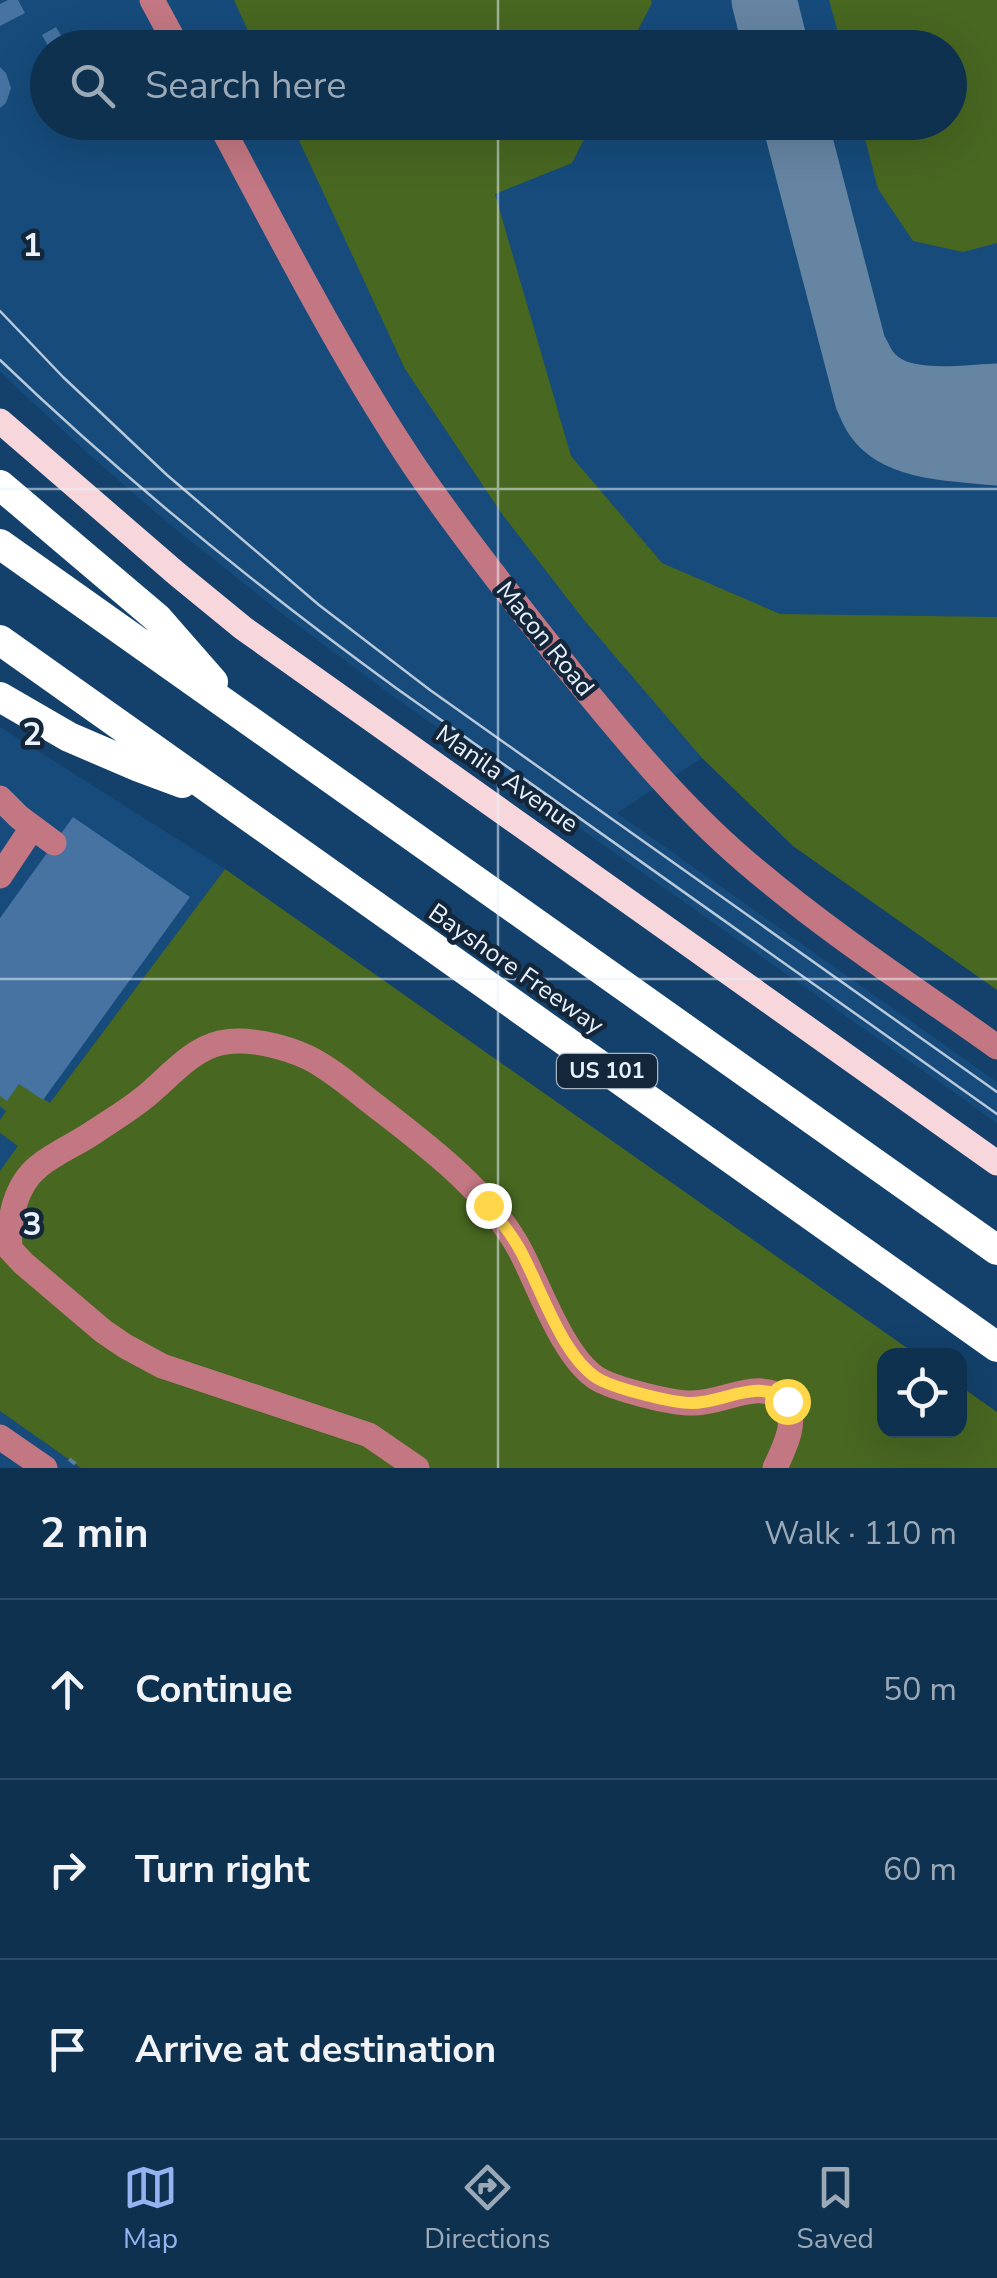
<!DOCTYPE html>
<meta charset="utf-8">
<style>
body{margin:0;font-family:"Nunito Sans",sans-serif;background:#1c3d5a;color:#f1f3f6}
.controls{position:absolute;right:30px;bottom:30px;display:grid;overflow:hidden;border-radius:20px;box-shadow:0 10px 40px #0002}
.controls button{width:90px;height:90px;display:grid;place-items:center;padding:0;border:0;border-bottom:2px solid #2e4c67;background:#0e3150;color:#f1f3f6;font:50px sans-serif}
.stop{position:absolute;width:30px;height:30px;margin:-22px;border:8px solid #ffd54a;border-radius:50%;background:#fff}
.stop.end{background:#ffd54a;border-color:#fff;box-shadow:0 2px 10px #0008}
.list{margin:0;padding:0;list-style:none}
h2{display:flex;justify-content:space-between;align-items:center;height:130px;margin:0;padding:0 40px;font-size:42px}
h2 small{font-size:32px;font-weight:400;color:#9ba9b7}
.list li{display:grid;grid-template-columns:65px 1fr auto;gap:30px;align-items:center;box-sizing:border-box;height:180px;padding:0 40px;border-top:2px solid #2e4c67}
.list b{display:block;font-size:38px;white-space:nowrap}
.list em{font-size:32px;font-style:normal;color:#9ba9b7}
.icon{flex:none;width:55px;height:55px;fill:none;stroke:currentColor;stroke-width:2;stroke-linecap:round;stroke-linejoin:round}
.map{position:relative;flex:none;width:997px;height:1468px;overflow:hidden}
.search{position:absolute;background:#0e3150;box-shadow:0 10px 40px #0002;left:30px;right:30px;top:30px;height:110px;display:flex;align-items:center;gap:25px;box-sizing:border-box;padding:0 35px;border-radius:55px;color:#9ba9b7;font-size:38px}
.sheet{height:670px;background:#0e3150}
nav{display:flex;justify-content:space-around;align-items:center;box-sizing:border-box;height:140px;border-top:2px solid #2e4c67;background:#0e3150;font-size:28px;color:#9ba9b7}
nav a{display:grid;justify-items:center;gap:5px}
nav .on{color:#95b2f1}
.map>svg:first-child{display:block}
.built{fill:#164b7b;fill-rule:evenodd}
.green{fill:#486721}
.lines{fill:none;stroke-linecap:round;stroke-linejoin:round}
.taxiway{stroke:#6685a3;stroke-width:65}
.building{fill:#4673a1}
.path{stroke:#5d7e9e;stroke-width:4;stroke-dasharray:8 8;stroke-linecap:butt}
.minor{stroke:#c37782;stroke-width:25}
.major{stroke:#f7d7db;stroke-width:25}
.highway{stroke:#fff;stroke-width:30}
.tram{stroke:#b8c9db;stroke-width:2.5}
.route{stroke:#ffd54a;stroke-width:12}
.grid{fill:none;stroke:#e8f1fc;stroke-width:2.5;stroke-opacity:0.55}
.labels{text-anchor:middle;dominant-baseline:central;stroke-width:9;stroke-linejoin:round;paint-order:stroke}
.shield{fill:#14273a;stroke:#a8b4c2;stroke-width:2.5}
.shield-label{font-size:22px;font-weight:bold;fill:#e8f1fc}
.street-label{font-size:25px;fill:#e8f1fc;stroke:#14273a}
.grid-label{font-size:32px;text-anchor:middle;font-weight:bold;fill:#e8f1fc;stroke:#14273a;stroke-width:9;stroke-linejoin:round;paint-order:stroke}
</style>
<div class="map">
<svg width="997" height="1468" viewBox="0 0 997 1468">
<rect width="100%" height="100%" fill="#13416b"/>
<path class="built" d="M0,0H997V990L793,846L702,758L617,813L997,1082V1123L394,697L276,609L163,519L85,451L0,372ZM48,48H950V122H48Z
M0,727L225,869L0,1181Z
M0,1406L45,1443L81,1468H0Z"/>
<path class="green" d="M234,0H651L652,3L629,47L256,48Z
M829,0H997V243L963,252L913,241L878,189L861,123L950,122V48L842,47Z
M291,123H592L572,163L495,194L571,456L662,563L780,614L997,617V990L793,846L702,758L584,620L502,514L405,369Z
M225,869L917,1355L884,1356V1430H960V1386L997,1412V1468H81L0,1411V1171L18,1146L0,1133V1120L6,1111L0,1106V1096L7,1100L19,1084L50,1103Z"/>
<g class="lines">
<path class="taxiway" d="M764,0L776,48
M795,122L867,398C870,404 873,413 878,419C901,450 961,449 997,453
M858,355C880,411 949,398 997,396"/>
</g>
<path class="building" d="M8,0H18L25,13L0,26V4Z
M56,27L68,48H49L42,35Z
M0,67L6,73L11,88L6,103L0,108Z
M73,817L190,897L43,1100L19,1084L7,1101L0,1096V918Z"/>
<g class="lines">
<path class="path" d="M69,1459L81,1468"/>
<path class="minor" d="M152,0L178,48
M219,122C282,240 343,360 417,470C466,541 519,608 573,675C630,745 689,816 759,873C834,936 917,990 997,1047
M0,798L19,817L54,843
M0,876L32,828
M0,1437L45,1468
M417,1468L369,1435L162,1366L125,1346L103,1331L23,1263L10,1249C8,1220 15,1185 39,1166C56,1152 79,1143 97,1130C112,1120 127,1111 141,1100C165,1082 189,1050 220,1043C247,1037 284,1046 309,1058C333,1070 355,1090 376,1106C429,1147 488,1191 520,1250C539,1286 564,1359 598,1379C615,1389 673,1404 693,1403C725,1403 759,1377 787,1401C797,1424 785,1446 775,1468"/>
<path class="major" d="M0,421L177,574L243,628L997,1163"/>
<path class="highway" d="M0,485L157,618L213,682
M0,544L997,1250
M0,640L997,1347
M0,697L69,737L139,767L182,783"/>
<path class="tram" d="M0,311L63,377L167,475L319,605L430,690L997,1092
M0,360C124,479 257,587 396,688L997,1114"/>
</g>
<g class="lines">
<path class="route" d="M488,1205C499,1219 510,1232 519,1248C540,1285 561,1355 597,1378C613,1388 672,1403 692,1403C724,1403 759,1377 787,1401"/>
</g>
<path class="grid" d="M498,0V48M498,122V1468M0,489H997M0,979H997"/>
<g class="labels">
<rect class="shield" x="557" y="1054" width="100" height="34" rx="8"/>
<g class="shield-label">
<text x="607" y="1071">US 101</text>
</g>
<g class="street-label">
<text transform="translate(545 639) rotate(51)">Macon Road</text>
<text transform="translate(507 779) rotate(35)">Manila Avenue</text>
<text transform="translate(516 969) rotate(35)">Bayshore Freeway</text>
</g>
</g>
<g class="grid-label">
<text x="32" y="256">1</text>
<text x="32" y="745">2</text>
<text x="32" y="1235">3</text>
</g>
</svg>
<div class="controls">
<button><svg class="icon" aria-label="locate" viewBox="0 0 24 24"><circle cx="12" cy="12" r="6"/><path d="M12 2v4M12 18v4M2 12h4M18 12h4"/></svg></button>
</div>
<div class="stop" style="left:787px;top:1401px"></div>
<div class="stop end" style="left:488px;top:1205px"></div>
<div class="search"><svg class="icon" aria-label="search" viewBox="0 0 24 24"><circle cx="10" cy="10" r="6"/><path d="M15 15l6 6"/></svg>Search here</div>
</div>
<section class="sheet">
<h2>2 min<small>Walk · 110 m</small></h2>
<ul class="list">
<li><svg class="icon" aria-label="ahead" viewBox="0 0 24 24"><path d="M12 20V5M6 11l6-6 6 6"/></svg><div><b>Continue</b></div><em>50 m</em></li>
<li><svg class="icon" aria-label="right" viewBox="0 0 24 24"><path d="M7 20v-9h11M14 6l5 5-5 5"/></svg><div><b>Turn right</b></div><em>60 m</em></li>
<li><svg class="icon" aria-label="arrive" viewBox="0 0 24 24"><path d="M6 21V4h12l-3 4 3 4H6"/></svg><div><b>Arrive at destination</b></div></li>
</ul>
</section>
<nav>
<a class="on"><svg class="icon" aria-label="map" viewBox="0 0 24 24"><path d="M3 6l6-2 6 2 6-2v14l-6 2-6-2-6 2zM9 4v14M15 6v14"/></svg>Map</a>
<a><svg class="icon" aria-label="directions" viewBox="0 0 24 24"><path d="M12 3l9 9-9 9-9-9zM9 14v-3h6M13 9l2 2-2 2"/></svg>Directions</a>
<a><svg class="icon" aria-label="saved" viewBox="0 0 24 24"><path d="M7 4h10v16l-5-4-5 4z"/></svg>Saved</a>
</nav>
